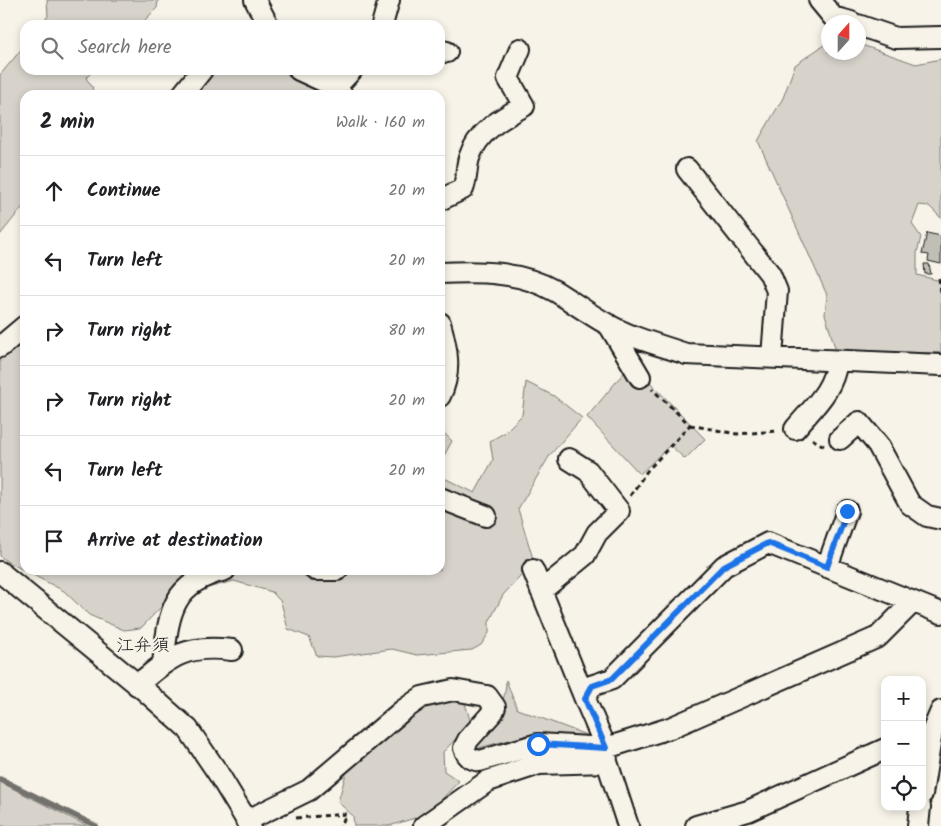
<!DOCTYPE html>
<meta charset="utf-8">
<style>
body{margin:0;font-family:Kalam,"Klee One",sans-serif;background:#f2f2f2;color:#202124}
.controls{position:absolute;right:15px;bottom:15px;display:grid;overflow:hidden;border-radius:10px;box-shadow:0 2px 8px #0003}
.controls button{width:45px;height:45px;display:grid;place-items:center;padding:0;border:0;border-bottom:1px solid #e0e0e0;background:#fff;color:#202124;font:25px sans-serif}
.compass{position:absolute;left:821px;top:15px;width:45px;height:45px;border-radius:50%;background:#fff;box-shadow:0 2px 8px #0003;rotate:21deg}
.stop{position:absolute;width:15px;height:15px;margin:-11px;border:4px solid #1a73e8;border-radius:50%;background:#fff}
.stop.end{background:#1a73e8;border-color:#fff;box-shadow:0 1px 5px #0008}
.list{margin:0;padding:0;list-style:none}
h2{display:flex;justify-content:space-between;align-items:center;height:65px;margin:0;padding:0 20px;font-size:21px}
h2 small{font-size:16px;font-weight:400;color:#757577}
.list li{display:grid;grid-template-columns:32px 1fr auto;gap:15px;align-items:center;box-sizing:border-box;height:70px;padding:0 20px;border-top:1px solid #e0e0e0}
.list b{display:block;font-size:19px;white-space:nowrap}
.list em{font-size:16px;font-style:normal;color:#757577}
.icon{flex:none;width:28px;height:28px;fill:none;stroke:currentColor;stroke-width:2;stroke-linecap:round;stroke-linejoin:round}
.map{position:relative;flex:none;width:941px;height:826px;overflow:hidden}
.search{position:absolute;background:#fff;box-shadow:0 2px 8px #0003;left:20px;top:20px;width:425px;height:55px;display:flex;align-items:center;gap:12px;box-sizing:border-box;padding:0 18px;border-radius:15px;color:#757577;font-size:19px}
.panel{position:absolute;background:#fff;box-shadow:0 2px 8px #0003;left:20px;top:90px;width:425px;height:485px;border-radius:15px}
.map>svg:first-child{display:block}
.green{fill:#d7d3cb;stroke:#7a7874}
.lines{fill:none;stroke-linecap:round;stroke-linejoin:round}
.stream{stroke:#72716c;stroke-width:5.5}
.building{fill:#c0beb5;stroke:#1c1c1c}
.minor-casing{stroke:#1c1c1c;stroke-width:24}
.path{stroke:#1c1c1c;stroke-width:3;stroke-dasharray:5 4;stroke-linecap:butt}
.minor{stroke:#f7f3e8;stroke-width:20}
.route{stroke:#1a73e8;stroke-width:6}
.labels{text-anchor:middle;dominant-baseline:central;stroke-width:4;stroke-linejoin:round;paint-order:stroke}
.quarter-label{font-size:18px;fill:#1c1c1c;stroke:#f7f3e8}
</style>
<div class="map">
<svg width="941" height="826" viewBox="0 0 941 826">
<rect width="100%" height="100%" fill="#f7f3e8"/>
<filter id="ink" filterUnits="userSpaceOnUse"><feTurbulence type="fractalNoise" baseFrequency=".02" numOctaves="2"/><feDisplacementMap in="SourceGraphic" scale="10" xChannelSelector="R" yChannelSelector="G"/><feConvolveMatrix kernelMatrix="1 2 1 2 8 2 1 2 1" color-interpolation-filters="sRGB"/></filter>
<g filter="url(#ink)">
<path class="green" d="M47,0H158L157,8L140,25H41L48,16Z
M828,42V52H858L859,44L916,64L941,59V218L929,206L919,205L912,224L921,237L917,253V275L941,281V353L836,351L825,314L827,295L758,141L783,98L795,65Z
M25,45V70H94L86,78L93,88L89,95H25V204L0,235V75Z
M209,70H294L336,95H187Z
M25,330V570H440V476L475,493L493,460L490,441L504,433L522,415L526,382L554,396L582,418L550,455L518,509L534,562L503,595L489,622V633L481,645L472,650L417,655L392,649L333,657L317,656L309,637L288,629L281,602L272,592L234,581L211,587L179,588L141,628L124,630L89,615L64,591L8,562L0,556V343Z
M626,370L647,379L705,439L685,459L670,445L640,474L587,417Z
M440,429L452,441L440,463Z
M506,680L517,709L589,736L536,733L475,749V745C491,724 506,707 506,680Z
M463,697L471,723L443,752L444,771L459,781L428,814L389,826H354L353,816L338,802L349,763L426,702Z
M0,782L87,826H0Z"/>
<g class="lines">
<path class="stream" d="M0,779L96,826"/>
</g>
<path class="building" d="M927,233L941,236V264L928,261L929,255L922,254Z
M924,264H929L931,274H925Z"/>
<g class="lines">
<defs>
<path id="minor" d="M255,0L268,25
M819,0L833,17L851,22
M382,25L389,0
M858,25L896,38L941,37
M440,50L447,52
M299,70L336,87L342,95
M336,87L352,70
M182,95L202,70
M687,169L770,274L777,291L772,357
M440,200L463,189C467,179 466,168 469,158C477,132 502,118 524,106L508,78L520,49
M440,273C479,271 520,271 555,291C573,302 589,314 607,324C631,338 660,345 686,354L941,365
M440,323C447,348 452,372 440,396
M609,325L640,377
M0,347L25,326
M795,429C814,406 833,391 837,361
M840,439L859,422L878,445L910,504L927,516L941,519
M440,498L486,516
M827,567L847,511
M315,570H337
M533,570L585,699
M0,572L143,689L188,729L218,773L250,826
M541,591L585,555L597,533L619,511L588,471L569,459
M163,663C169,615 170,583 225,570
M137,685C172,656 185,644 232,650
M922,794L932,732L941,711
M246,821L309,790L402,711L422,697L453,690L487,696L495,707L493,712L468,740L464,748C467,757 471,759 480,761L538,744L606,748L670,728L878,637L913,602
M424,826L488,781L539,764L607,762
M628,826L607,762L606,748L585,699L591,686L612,679L724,566L768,543L941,613
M696,826L748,811L885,749
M918,826L920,807"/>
</defs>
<use href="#minor" class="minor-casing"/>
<path class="path" d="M939,278L941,292
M690,425L737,434L778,431
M812,439L824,446
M630,496L647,471L690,425L652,389
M296,818L346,814L341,826"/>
<use href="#minor" class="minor"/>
</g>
</g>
<g class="lines" filter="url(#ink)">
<path class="route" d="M538,744L606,748L585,699L592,686L612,679L724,566L768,543L827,567L847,511"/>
</g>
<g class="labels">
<g class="quarter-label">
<text x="143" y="646">江弁須</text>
</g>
</g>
</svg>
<div class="controls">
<button>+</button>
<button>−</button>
<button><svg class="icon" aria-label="locate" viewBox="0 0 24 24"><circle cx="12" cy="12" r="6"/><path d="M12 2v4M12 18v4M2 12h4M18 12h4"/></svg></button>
</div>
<svg class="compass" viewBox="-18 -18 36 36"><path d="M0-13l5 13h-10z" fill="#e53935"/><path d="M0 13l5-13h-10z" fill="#757577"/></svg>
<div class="stop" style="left:538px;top:744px"></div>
<div class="stop end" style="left:847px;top:511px"></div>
<div class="search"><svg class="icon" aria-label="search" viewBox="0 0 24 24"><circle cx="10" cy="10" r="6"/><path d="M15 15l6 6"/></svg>Search here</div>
<section class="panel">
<h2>2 min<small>Walk · 160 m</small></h2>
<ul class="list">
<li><svg class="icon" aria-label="ahead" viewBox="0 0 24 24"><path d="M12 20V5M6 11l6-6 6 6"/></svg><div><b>Continue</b></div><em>20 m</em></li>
<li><svg class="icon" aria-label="left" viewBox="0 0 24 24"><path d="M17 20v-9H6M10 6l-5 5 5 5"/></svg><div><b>Turn left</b></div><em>20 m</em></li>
<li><svg class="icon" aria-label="right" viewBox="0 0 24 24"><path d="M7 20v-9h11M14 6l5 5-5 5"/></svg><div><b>Turn right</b></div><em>80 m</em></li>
<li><svg class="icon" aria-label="right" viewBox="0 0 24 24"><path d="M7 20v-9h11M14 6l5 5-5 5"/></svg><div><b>Turn right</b></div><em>20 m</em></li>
<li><svg class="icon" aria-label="left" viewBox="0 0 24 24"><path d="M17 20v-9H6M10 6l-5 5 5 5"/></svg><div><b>Turn left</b></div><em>20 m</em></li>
<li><svg class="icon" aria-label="arrive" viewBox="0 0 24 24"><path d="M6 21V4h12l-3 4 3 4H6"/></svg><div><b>Arrive at destination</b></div></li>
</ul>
</section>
</div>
